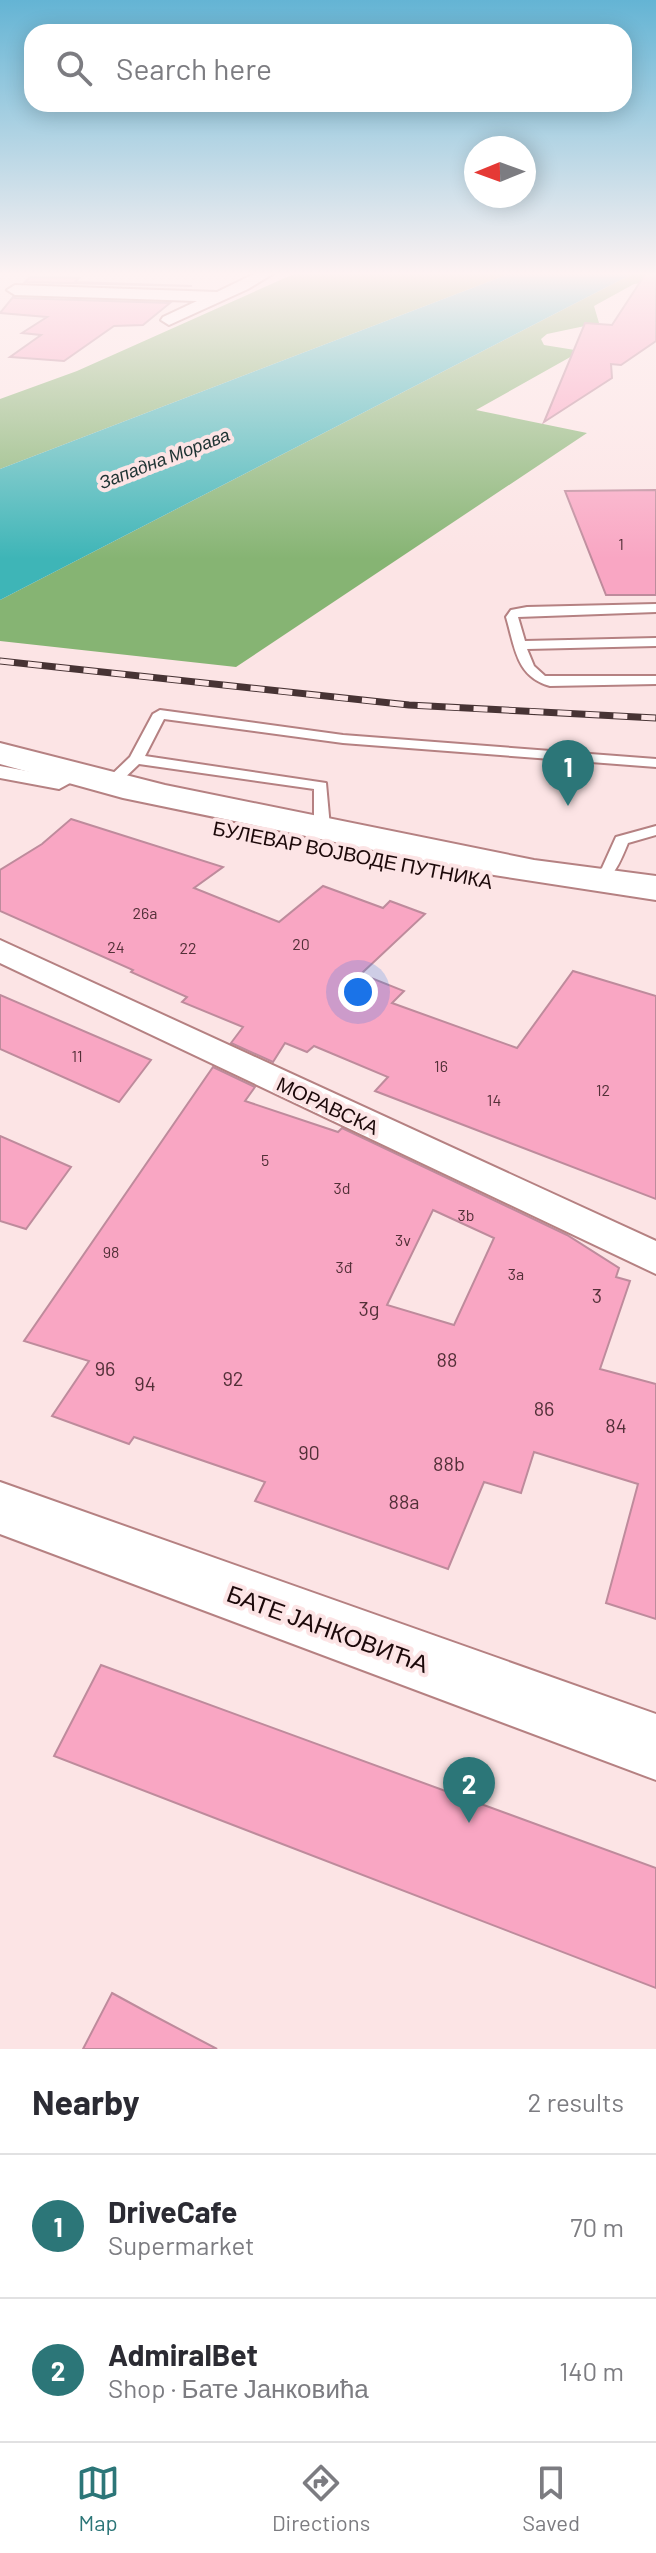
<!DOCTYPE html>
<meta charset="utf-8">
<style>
body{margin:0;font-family:Barlow,sans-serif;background:#f7f7f7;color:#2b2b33}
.compass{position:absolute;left:464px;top:136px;width:72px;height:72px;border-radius:50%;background:#fff;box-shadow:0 4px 20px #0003;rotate:269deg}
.you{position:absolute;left:358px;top:992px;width:28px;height:28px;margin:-20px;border:6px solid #fff;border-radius:50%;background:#1a73e8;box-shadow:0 0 0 12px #1a73e833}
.badge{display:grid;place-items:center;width:52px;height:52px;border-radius:50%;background:#2c7678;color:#fff;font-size:26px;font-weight:700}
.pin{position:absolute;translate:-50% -66px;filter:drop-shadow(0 2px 4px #0008)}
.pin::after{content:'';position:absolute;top:42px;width:28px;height:24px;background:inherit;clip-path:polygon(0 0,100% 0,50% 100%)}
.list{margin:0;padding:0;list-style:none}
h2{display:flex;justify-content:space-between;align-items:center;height:104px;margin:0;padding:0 32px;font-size:34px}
h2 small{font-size:26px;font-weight:400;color:#7c7c81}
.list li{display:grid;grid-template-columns:52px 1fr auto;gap:24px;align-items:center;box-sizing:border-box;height:144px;padding:0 32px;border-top:2px solid #e1e1e2}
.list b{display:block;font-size:30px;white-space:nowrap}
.list p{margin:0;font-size:26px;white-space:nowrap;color:#7c7c81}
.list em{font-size:26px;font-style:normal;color:#7c7c81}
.icon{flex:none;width:44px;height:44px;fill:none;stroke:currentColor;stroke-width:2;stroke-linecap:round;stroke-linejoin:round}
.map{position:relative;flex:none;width:656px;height:2049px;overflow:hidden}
.search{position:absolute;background:#fff;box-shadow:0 4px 20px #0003;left:24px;right:24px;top:24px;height:88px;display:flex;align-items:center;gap:20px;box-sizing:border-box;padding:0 28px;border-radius:24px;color:#7c7c81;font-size:30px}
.sheet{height:392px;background:#fff}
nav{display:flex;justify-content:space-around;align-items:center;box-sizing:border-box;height:112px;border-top:2px solid #e1e1e2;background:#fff;font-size:22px;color:#7c7c81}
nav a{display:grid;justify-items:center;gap:4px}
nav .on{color:#2c7678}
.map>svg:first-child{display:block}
.forest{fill:#86b473}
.water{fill:#3eb5b7}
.building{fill:#f9a6c3;stroke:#be8b9c;stroke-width:2;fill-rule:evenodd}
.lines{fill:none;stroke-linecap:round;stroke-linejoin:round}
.service-casing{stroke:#b58182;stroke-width:4}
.pedestrian-casing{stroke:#b58182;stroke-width:4}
.minor-casing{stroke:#b58182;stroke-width:4}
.secondary-casing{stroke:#b58182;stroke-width:4}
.service{fill:#fff;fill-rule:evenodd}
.pedestrian{fill:#fff;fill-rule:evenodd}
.minor{fill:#fff;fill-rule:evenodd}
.secondary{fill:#fff;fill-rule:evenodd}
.rail-casing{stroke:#473334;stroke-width:7}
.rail{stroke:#fce4e5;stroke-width:5;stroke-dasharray:14;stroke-linecap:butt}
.labels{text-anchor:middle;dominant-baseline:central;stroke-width:8;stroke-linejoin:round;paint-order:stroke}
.number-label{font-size:16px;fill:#533038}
.far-water-label{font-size:18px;font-style:italic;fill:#1d3232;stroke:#fce4e5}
.street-label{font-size:20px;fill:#1c090a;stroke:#fce4e5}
.near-number-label{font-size:20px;fill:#533038}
.near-street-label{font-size:24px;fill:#1c090a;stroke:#fce4e5}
</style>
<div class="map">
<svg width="656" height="2049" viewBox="0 0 656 2049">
<rect width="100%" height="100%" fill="#fce4e5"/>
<path class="forest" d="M296,273H511L0,469V399L77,371Z
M634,273H656V281L634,284L594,306L599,323L547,334L541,339L544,345L581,351L476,410L587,433L236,667L0,641V600Z"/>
<path class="water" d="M511,273H634L0,600V469Z"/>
<path class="building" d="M646,273H656V341L621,365L611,364L612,378L544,422L585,323L612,325Z
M30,277L79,278L75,282L192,286L25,282Z
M13,297L15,298L170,303L143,325L114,326L64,361L10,357L41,335L22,333L47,317L0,313Z
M656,490V595H606L565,491Z
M71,819L223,867L194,888L279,922L323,886L383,908L390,901L425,914L361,974L404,991L392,1003L517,1048L573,971L656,996V1199L375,1091L388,1077L314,1046L307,1052L285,1043L273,1062L231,1043L243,1027L182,1002L187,997L131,972L133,970L0,911V870L42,844Z
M0,995L151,1060L119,1102L0,1049Z
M213,1067L255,1087L245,1101L338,1132L342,1128L567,1235L619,1268L616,1277L630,1281L600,1369L656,1384V1619L606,1603L638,1484L534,1452L521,1493L484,1482L448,1569L255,1501L265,1482L134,1437L129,1444L52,1416L89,1361L24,1341ZM433,1210L494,1238L454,1325L387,1305Z
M0,1136L71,1167L26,1229L0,1221Z
M101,1665L656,1868V1988L54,1756Z
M112,1993L145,2011L217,2049H83Z"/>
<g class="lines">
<defs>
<path id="service" d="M656,604V612L518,617L525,641L656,638V646L527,649L534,666L545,676H656V684L550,686C516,677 515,647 506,617L511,610L527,607Z
M160,710L343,735L656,759V767L343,743L164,719L145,756L326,783L330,827L322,832L314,827V789L139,764L115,787H105V781L130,757L153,714Z
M656,826V835L628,843C620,862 611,889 586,885L584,882L602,868L616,837Z"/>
<path id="pedestrian" d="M0,766L59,777L70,783L59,789L0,778Z"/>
<path id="minor" d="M256,273H274L248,289L169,325L161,320L163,317L197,301L15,295L7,290L15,285L217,292Z
M0,940L656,1241V1274L0,963Z"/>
<path id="secondary" d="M0,743L165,785L534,860L656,876V900L494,875L123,798L0,764Z
M0,1482L656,1714V1780L0,1534Z"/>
</defs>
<use href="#service" class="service-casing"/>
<use href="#pedestrian" class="pedestrian-casing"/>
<use href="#minor" class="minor-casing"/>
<use href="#secondary" class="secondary-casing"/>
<use href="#service" class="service"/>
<use href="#pedestrian" class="pedestrian"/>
<use href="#minor" class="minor"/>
<use href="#secondary" class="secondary"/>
<defs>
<path id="rail" d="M0,661L409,705L656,718"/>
</defs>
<use href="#rail" class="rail-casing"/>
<use href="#rail" class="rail"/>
</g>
<linearGradient id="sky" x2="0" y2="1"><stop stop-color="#64b4d4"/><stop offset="0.49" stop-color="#fef3f3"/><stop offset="1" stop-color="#fef3f3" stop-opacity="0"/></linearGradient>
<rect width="656" height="559" fill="url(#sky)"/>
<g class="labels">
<g class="number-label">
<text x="621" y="543">1</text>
<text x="145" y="912">26a</text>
<text x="301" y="943">20</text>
<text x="116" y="946">24</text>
<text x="188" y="947">22</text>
<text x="77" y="1055">11</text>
<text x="441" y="1065">16</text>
<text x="603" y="1089">12</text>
<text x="494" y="1099">14</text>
<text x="265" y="1159">5</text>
<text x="342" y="1187">3d</text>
<text x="466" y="1214">3b</text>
<text x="403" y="1239">3v</text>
<text x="111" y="1251">98</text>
<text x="344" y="1266">3đ</text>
<text x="516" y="1273">3a</text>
</g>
<g class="far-water-label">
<text transform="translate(164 458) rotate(-21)">Западна Морава</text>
</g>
<g class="street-label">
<text transform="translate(353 854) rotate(11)">БУЛЕВАР ВОЈВОДЕ ПУТНИКА</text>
<text transform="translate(328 1105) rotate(25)">МОРАВСКА</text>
</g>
<g class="near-number-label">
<text x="597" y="1295">3</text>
<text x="369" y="1308">3g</text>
<text x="447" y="1359">88</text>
<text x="105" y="1368">96</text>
<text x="233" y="1378">92</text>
<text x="145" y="1383">94</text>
<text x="544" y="1408">86</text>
<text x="616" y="1425">84</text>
<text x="309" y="1452">90</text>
<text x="449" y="1463">88b</text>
<text x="404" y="1501">88a</text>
</g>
<g class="near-street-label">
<text transform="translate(328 1628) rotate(20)">БАТЕ ЈАНКОВИЋА</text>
</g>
</g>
</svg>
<svg class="compass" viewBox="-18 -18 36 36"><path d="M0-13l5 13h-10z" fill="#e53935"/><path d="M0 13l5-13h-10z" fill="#7c7c81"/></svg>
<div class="you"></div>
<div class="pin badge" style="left:568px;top:806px">1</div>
<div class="pin badge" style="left:469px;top:1823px">2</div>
<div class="search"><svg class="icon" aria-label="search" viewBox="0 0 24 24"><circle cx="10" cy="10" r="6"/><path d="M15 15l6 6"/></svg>Search here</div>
</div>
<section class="sheet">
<h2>Nearby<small>2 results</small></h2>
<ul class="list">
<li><span class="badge">1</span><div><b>DriveCafe</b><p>Supermarket</p></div><em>70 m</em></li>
<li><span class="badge">2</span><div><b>AdmiralBet</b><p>Shop · Бате Јанковића</p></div><em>140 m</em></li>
</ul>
</section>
<nav>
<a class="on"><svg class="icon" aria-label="map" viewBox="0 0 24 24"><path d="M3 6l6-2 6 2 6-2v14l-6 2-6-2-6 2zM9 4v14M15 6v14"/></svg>Map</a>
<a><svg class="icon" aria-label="directions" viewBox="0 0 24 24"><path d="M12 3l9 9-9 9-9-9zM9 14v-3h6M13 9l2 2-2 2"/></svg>Directions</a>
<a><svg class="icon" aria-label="saved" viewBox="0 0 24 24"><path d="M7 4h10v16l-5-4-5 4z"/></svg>Saved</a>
</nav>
